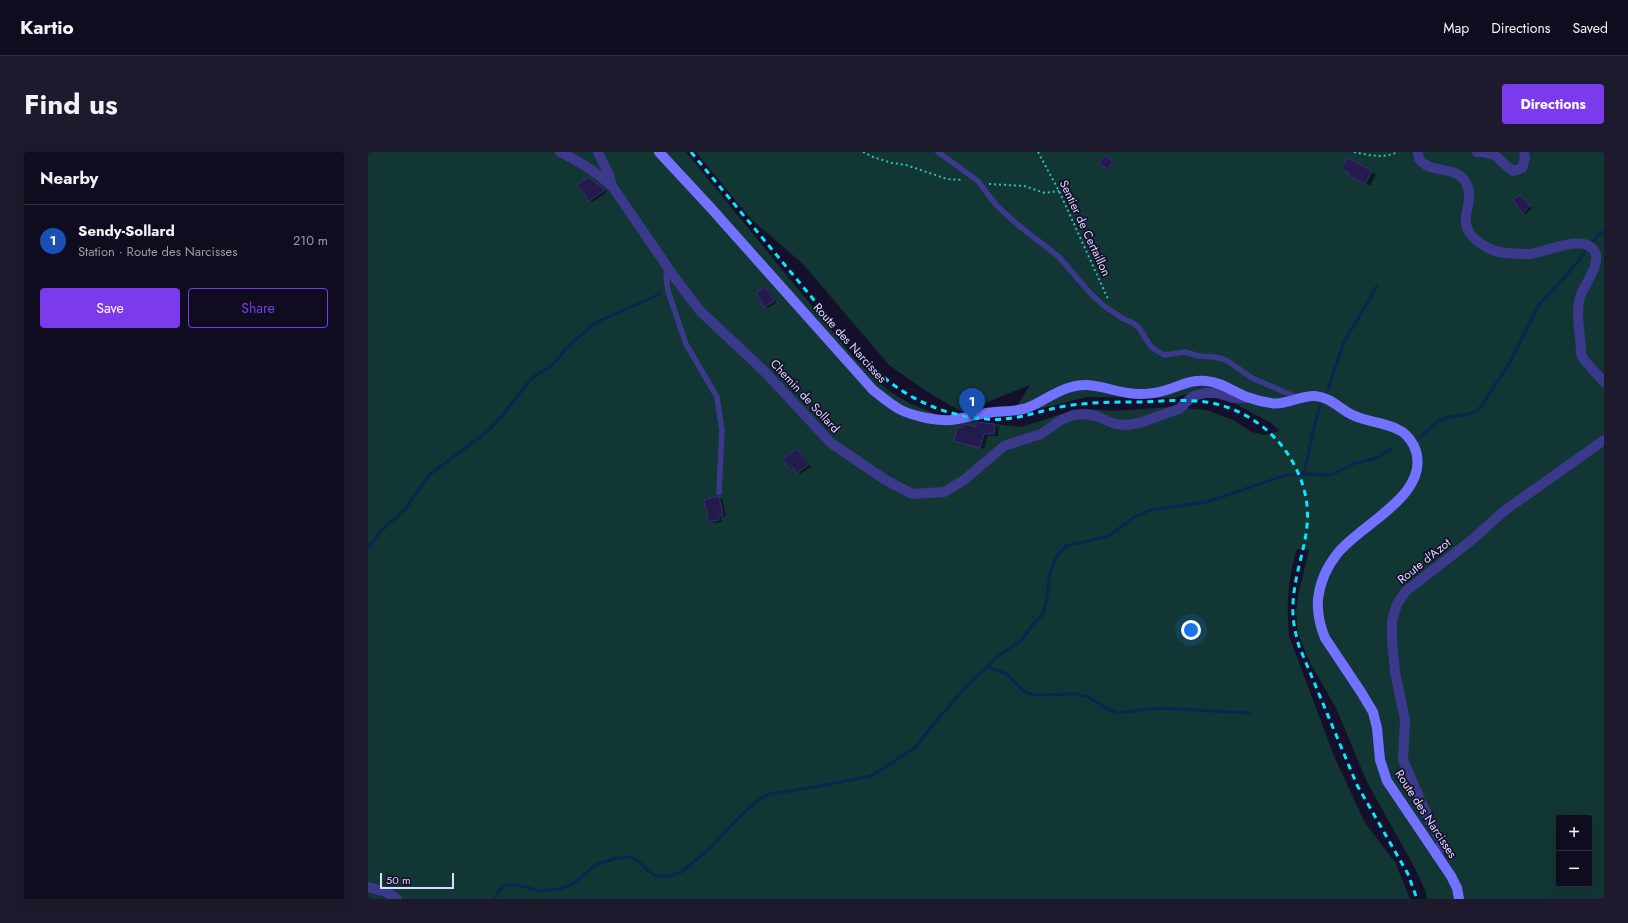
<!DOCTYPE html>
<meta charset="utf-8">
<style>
body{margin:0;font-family:Jost,sans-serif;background:#1d1a2d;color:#f1f3f6}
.controls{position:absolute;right:12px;bottom:12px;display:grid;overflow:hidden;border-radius:4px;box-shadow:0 4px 16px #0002}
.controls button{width:36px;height:36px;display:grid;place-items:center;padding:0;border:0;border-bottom:1px solid #2f2c3e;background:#0f0c20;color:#f1f3f6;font:20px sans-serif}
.scale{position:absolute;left:12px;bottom:10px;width:74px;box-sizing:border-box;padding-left:4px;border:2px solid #dedaff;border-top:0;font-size:11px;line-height:14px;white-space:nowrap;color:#dedaff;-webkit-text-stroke:3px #14102b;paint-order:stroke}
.you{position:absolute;left:823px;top:478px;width:14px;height:14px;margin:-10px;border:3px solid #fff;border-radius:50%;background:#1a73e8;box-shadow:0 0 0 6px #1a73e833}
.badge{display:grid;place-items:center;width:26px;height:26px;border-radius:50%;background:#7c3aed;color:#fff;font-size:13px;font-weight:700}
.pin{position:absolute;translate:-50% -33px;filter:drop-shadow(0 1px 2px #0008)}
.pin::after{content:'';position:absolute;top:21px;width:14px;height:12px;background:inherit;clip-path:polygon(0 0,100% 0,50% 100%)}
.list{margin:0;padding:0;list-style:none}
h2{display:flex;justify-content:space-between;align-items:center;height:52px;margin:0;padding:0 16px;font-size:17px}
h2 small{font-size:13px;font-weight:400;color:#9b9ba5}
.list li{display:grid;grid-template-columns:26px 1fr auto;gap:12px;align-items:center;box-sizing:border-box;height:72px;padding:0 16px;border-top:1px solid #2f2c3e}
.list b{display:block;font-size:15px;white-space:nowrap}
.list p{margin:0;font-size:13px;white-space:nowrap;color:#9b9ba5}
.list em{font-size:13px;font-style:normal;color:#9b9ba5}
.actions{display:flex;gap:8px;padding:12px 16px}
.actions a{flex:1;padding:9px 0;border:1px solid #7c3aed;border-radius:4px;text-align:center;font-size:14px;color:#7c3aed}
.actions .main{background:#7c3aed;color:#fff}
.map{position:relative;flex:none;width:1236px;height:747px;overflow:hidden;border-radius:4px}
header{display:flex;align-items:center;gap:24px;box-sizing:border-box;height:56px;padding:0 20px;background:#0f0c20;border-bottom:1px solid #2f2c3e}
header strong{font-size:19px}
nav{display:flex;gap:22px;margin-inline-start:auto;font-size:14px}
.intro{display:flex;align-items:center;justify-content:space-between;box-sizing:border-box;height:96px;padding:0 24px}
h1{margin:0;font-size:28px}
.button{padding:10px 18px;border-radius:4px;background:#7c3aed;color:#fff;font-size:14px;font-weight:700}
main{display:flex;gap:24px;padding:0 24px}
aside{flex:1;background:#0f0c20;border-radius:4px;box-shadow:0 4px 16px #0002}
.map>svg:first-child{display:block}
.green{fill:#123634;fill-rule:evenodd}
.shadow{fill:#0007}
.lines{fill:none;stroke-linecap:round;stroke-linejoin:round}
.stream{stroke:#0a2550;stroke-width:3}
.building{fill:#241b4d;stroke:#3a2c7a}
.path{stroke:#2ac3b8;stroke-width:2;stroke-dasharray:2 3;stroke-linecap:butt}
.lane{stroke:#3b398c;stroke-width:5.5}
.street{stroke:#3b398c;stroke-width:10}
.secondary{stroke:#7371ff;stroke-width:10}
.rail{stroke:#06e9ff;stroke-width:3;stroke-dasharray:6 5;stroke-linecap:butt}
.labels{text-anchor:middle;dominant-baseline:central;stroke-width:3.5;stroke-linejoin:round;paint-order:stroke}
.street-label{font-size:12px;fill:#dedaff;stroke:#14102b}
</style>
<header>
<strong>Kartio</strong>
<nav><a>Map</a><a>Directions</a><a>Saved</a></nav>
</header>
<div class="intro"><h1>Find us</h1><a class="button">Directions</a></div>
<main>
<aside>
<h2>Nearby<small></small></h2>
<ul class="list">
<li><span class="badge" style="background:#1a4fb4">1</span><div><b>Sendy-Sollard</b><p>Station · Route des Narcisses</p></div><em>210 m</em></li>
</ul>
<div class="actions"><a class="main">Save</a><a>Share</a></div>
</aside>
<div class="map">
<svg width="1236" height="747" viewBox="0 0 1236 747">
<rect width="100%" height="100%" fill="#14102b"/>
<path class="green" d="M0,0H318L487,207L505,225L523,240L541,251L570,263L600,269L653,275L700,260L720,257L747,259L802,255L838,258L865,268L884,280L896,283L912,279L903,271L866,251L842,245L820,242L805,246L719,245L643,264L662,233L594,260L558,239L521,213L435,112L382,66L328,0H1236V747H1059L1058,741L1048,718L999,630L968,556L941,509L930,481L928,460L931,439L941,398L929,397C920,426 918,454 921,484L966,604L997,671L1027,710L1042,747H0ZM1191,666H1221V732H1191Z"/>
<path class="shadow" d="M980,7L1008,23L1002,34L981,22Z
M221,26L239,40L225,50L222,49L211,33Z
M1152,44L1164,56L1158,62L1155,60Z
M398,136L401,138L408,151L400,156L397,154Z
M627,273L631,275L630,284H620L616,297L587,289L608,276Z
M429,298L432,300L443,315L432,322L426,315L424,316L421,314Z
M351,346L354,347L358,364L353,365L354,370L345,371L342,370Z"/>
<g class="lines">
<path class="stream" d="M1226,89L1231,82L1236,80
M960,237L976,190L1009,134
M1051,285L1055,283L1069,270L1082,265L1104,261L1112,256L1142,210L1170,154L1210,110L1218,98
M936,322L944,284L952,254
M0,396L12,380L37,357L62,322L120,279L134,264L157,234L167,224L184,213L192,205L197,197L227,171L292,142
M619,515L639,522L655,539L667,543L708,542L720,545L738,556L749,561L791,556L882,561
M126,747L131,739L137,733H150L172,739L191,737L205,732L228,713L248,706L262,705L271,710L280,719L288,724H300L313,720L341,697L374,662L390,648L401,642L446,635L503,624L547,596L568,569L596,537L630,504L654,488L664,473L675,462L679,445L682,420L689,404L698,394L741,384L765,366L782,358L839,350L918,323L939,322L963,323L987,311L1006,307L1023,297"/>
</g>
<path class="building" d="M736,4L745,9L740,17L731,12Z
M980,6L1004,19L997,32L980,23L981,21L973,17Z
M221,25L237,38L221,49L209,33Z
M1152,43L1162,54L1154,61L1145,48Z
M398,135L406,149L396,155L388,140Z
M608,270L627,272L626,282H616L612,296L586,289L590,275L594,276L595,272H597L608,275Z
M429,297L440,313L429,321L423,313L420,315L415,307Z
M351,344L355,363L350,364L351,368L341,370L336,348Z"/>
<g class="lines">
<path class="path" d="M495,0L505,5L524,11L538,13L579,27L595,28
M670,0L691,39L740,147
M986,0C1001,3 1015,7 1030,0
M621,32L656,34L677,41L691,39"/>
<path class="lane" d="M570,0L610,29L628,53L650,73L691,105L723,142L736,154L754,166L765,171L771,176L783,195L796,203L817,200L831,204L847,205L858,208L884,226L930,246
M302,119L298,123L300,139L318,192L349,245L354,279L351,340"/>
<path class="street" d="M192,0C211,9 228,20 244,34L307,126L332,159L395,218L463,291L516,327L544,342L576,340L596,328L636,294L673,282L693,268L705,263L717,262L728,264L747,272L759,273L771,271L811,257L825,244L837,241H850L865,246H880
M230,0L241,23L244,34
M1050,0L1051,7C1063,23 1088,12 1098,31C1109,51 1086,68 1107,87C1114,93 1122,98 1131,100C1141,102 1151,102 1161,102C1177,101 1217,80 1227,100C1233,112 1216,133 1212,145C1207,162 1213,183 1213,202L1216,208L1236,230
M1109,0C1135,1 1127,8 1145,19L1154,16L1157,6L1156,0
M1069,704L1074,690L1063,672L1035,608L1037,568L1027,520L1024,488V469L1029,452L1038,439L1105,387L1136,359L1236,288
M0,735L18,740L29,747"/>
<path class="secondary" d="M291,0L342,55L505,238C513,244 522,252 531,257C544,264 568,269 583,268C595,266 607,263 619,261C631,259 647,260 659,256C679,248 696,232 719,233C737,234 753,242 771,242C779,242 788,241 795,239C810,235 823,227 838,229C854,230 865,240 879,245C887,248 895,250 903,251C916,254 933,243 947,244C960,245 968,253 979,260C994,270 1013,269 1029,277C1036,280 1042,286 1046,294C1067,341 992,372 969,402C958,416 952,430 950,447C949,461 952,474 957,486L993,540L1005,560L1009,576L1012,608L1019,629L1083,724L1089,736L1091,747"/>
<path class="rail" d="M323,0L490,201C525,239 566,263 618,267C648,270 674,257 704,253C727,250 751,250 774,250C795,249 817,247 838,250C879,256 915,284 931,323C952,373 928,403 925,451C924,466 927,480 931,494L989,633L1040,722L1049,747"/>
</g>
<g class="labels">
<g class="street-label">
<text transform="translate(717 76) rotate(65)">Sentier de Certaillon</text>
<text transform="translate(482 191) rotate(48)">Route des Narcisses</text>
<text transform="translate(437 244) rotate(47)">Chemin de Sollard</text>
<text transform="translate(1056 409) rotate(-39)">Route d'Azot</text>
<text transform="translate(1058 662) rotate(57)">Route des Narcisses</text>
</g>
</g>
</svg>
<div class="controls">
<button>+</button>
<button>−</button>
</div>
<div class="scale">50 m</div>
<div class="you"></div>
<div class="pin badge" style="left:604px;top:269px;background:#1a4fb4">1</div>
</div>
</main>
